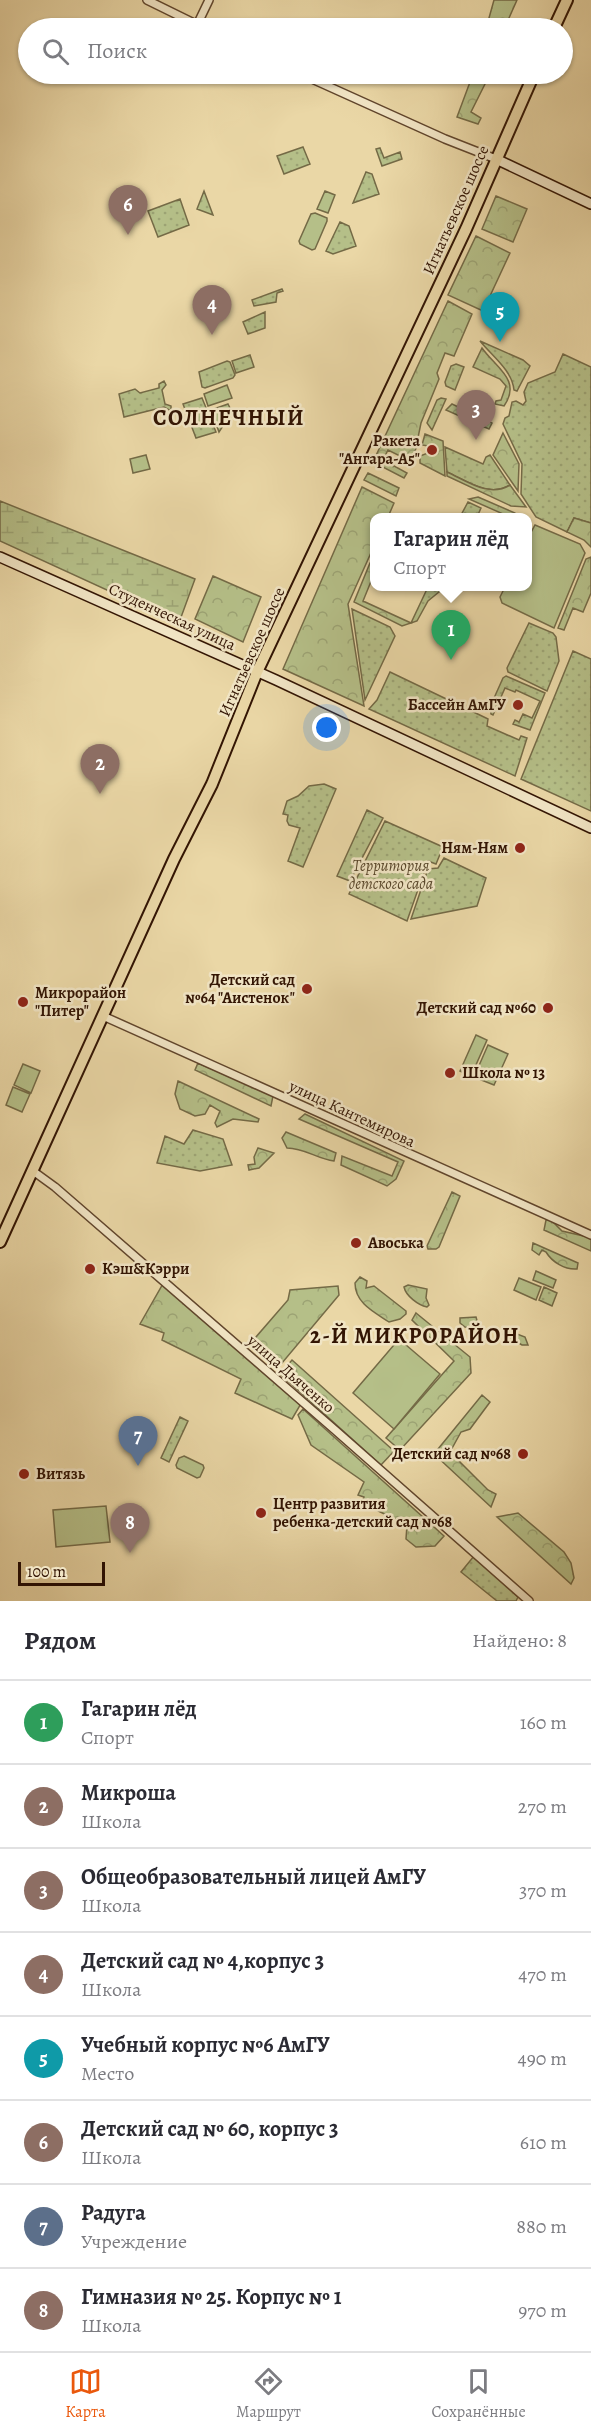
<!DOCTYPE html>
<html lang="ru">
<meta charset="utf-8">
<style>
body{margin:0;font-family:Alegreya,serif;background:#f2f2f3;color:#2b2b33}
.scale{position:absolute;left:18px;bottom:15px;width:87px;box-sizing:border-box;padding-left:6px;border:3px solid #321403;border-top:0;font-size:16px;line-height:21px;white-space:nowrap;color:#321403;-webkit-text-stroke:4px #f1e5c5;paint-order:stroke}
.you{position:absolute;left:327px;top:728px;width:21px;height:21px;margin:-15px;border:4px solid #fff;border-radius:50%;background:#1a73e8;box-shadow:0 0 0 9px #1a73e833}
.badge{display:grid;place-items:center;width:39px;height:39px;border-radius:50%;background:#ea580c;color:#fff;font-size:20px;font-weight:700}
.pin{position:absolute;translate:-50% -50px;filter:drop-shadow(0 2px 3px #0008)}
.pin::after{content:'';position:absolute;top:32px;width:21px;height:18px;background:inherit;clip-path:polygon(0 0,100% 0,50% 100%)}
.popup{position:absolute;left:370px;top:513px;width:162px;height:78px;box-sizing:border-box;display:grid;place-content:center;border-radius:12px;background:#fff;filter:drop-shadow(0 2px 4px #0005);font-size:20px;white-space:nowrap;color:#7c7c81}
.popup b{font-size:22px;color:#2b2b33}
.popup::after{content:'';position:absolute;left:50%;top:100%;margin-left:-12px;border:12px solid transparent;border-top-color:#fff}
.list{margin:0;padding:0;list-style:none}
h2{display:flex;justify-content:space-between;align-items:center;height:78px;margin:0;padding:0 24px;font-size:26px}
h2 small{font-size:20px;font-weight:400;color:#7c7c81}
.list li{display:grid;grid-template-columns:39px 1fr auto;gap:18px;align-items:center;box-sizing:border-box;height:84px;padding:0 24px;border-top:2px solid #e1e1e2}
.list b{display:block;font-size:22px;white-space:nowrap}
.list p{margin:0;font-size:20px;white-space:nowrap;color:#7c7c81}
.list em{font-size:20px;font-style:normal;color:#7c7c81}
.icon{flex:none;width:33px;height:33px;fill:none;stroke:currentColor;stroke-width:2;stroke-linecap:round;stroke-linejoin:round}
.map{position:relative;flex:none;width:591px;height:1601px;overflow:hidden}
.search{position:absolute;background:#fff;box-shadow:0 2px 4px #0004;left:18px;right:18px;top:18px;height:66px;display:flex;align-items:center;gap:15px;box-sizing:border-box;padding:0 21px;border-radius:33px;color:#7c7c81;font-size:22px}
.sheet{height:750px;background:#fff}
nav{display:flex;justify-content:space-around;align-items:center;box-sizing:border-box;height:84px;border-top:2px solid #e1e1e2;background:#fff;font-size:16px;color:#7c7c81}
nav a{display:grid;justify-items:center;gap:3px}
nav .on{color:#ea580c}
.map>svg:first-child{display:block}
.grass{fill:url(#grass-dots);stroke:#746a46;stroke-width:1.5}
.forest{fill:url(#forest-crowns);stroke:#746a46;stroke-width:1.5}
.wetland{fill:url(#wetland-marsh);stroke:#746a46;stroke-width:1.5}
.pitch{fill:#b5bf88;stroke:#746a46;stroke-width:1.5}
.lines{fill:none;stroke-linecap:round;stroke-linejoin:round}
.street-casing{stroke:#60452c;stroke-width:10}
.secondary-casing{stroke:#321403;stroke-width:12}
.primary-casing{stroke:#321403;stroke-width:14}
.street{stroke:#f1e5c5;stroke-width:7}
.secondary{stroke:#f1e5c5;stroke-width:9}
.primary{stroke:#ead7a6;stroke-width:10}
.poi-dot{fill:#8f2418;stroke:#f1e5c5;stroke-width:2}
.labels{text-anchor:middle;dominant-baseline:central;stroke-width:5;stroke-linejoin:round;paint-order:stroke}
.street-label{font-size:16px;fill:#321403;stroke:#f1e5c5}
.poi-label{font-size:16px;font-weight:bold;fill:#321403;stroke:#f1e5c5;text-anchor:end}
.park-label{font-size:16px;font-style:italic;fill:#59472b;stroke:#f1e5c5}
.district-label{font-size:22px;font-weight:bold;letter-spacing:1.5px;fill:#321403;stroke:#f1e5c5}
</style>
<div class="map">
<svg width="591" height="1601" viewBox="0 0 591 1601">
<defs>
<pattern id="grass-dots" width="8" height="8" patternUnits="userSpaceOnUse" patternTransform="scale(1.5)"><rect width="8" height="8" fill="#b5bf88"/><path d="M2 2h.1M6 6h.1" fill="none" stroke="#9ca374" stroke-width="1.8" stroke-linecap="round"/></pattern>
<pattern id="forest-crowns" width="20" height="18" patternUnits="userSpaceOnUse" patternTransform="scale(1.5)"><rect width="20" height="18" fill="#b5bf88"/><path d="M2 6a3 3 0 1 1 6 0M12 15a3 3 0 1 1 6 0" fill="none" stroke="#9ca374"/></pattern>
<pattern id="wetland-marsh" width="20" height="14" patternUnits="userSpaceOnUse" patternTransform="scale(1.5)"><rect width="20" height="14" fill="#b5bf88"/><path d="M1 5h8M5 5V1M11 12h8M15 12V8" fill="none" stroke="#9ca374"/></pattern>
</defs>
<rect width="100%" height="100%" fill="#ead7a6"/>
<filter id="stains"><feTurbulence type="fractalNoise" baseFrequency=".00333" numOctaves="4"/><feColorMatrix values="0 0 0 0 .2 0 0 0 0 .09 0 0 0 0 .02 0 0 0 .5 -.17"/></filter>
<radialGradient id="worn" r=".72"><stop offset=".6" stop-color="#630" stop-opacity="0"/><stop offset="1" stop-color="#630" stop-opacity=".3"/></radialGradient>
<path class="grass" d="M303,147L310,164L284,174L277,156Z
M380,148L384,158L400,152L402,159L382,166L376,149Z
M366,172L372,174L379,194L353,203Z
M204,191L213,215L197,209Z
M180,199L189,225L158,237L148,211Z
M340,222L349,226L356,246L333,254L326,251Z
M282,289L283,291L277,293L276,302L254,306L252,300Z
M265,312V328L248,334L243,322Z
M480,341L523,360L530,366L517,391L514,390C512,370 492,356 480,341Z
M482,348C496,368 522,380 504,406L495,404L496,401L501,400L506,386L500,379L473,367Z
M563,354L591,367V523L574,518L567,532L536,517L521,494L522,464L503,424L505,418L509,416L512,402L516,401L523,405L526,401L524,392L528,383L555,372Z
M250,355L254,367L236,373L232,361Z
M227,361L230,362L235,375L233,378L205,388L202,387L199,372Z
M456,364L464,367L455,390L446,386L445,382L451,366Z
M164,381L166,385L162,390L165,404L171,406V411L164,407L124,417L119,394L135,389L140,393L159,388V384Z
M202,398L216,432L196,438L183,404Z
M441,398L446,399L432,430L427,423L437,400Z
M228,404L232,412L219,432L211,410Z
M445,447L483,464L486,457L490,455L510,485C489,498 467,481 447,472Z
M468,502L481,508L477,517H460Z
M428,587H445L428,601L417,621L411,623Z
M352,609L390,627L395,636L365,700Z
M529,623L553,633L556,637L559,661L547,691L508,672L507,668Z
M573,651L591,659V811L521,779Z
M390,672L486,718L488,719L487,726L519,740L521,736L527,738L515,776L369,709L377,700Z
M506,676L545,693L530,730L513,724L515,720L519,722L523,714L532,718L540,701L516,690L515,692L505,688L493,715L491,714L490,707L503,678Z
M324,784L336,789L303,867L288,861L300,828L289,825L287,821L288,815L283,814L287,801L298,796L309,786Z
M367,810L383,818L350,881L337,876Z
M385,821L443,847L436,864L428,861L407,921L349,894Z
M444,858L486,878L477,906L411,919L428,869L438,868Z
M193,1130L223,1139L232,1165L200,1171L157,1163L165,1136L184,1144Z
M544,1287L557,1293L552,1306L539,1300Z
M180,1417L188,1421L169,1462L161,1458Z
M474,1556L518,1597L516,1601H497L461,1572Z"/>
<path class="forest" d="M494,0H517L509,18L513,28H493L489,18Z
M473,74H490L471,112L481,118L478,124L457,117Z
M496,196L527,209L513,242L482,229Z
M476,236L510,253L483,311L448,295Z
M448,301L472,314L454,356L445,353L437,373L439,379L421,423L414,457L408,460L388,450L383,460L407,473L404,478L373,462Z
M452,404L492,423L489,429L446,410Z
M503,433L519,464L518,491L493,455Z
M425,434L443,441L445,476L420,463V456L436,450L434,447L422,445Z
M447,472C467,481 489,498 510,485L526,507L511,506L447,476Z
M368,473L399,488L396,496L364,480Z
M362,487L394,503L388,517L374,518V546L348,604L364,706L283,669Z
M478,497L515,513L518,517H510L469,499Z
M574,518L591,523V547L584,540L567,532Z
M591,557V593L583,612L573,608L564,630L558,628L586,559Z
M374,560V574L363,601L411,623L402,626L354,602L370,563Z
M213,576L261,597L243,642L195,619Z
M198,1063L273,1096L271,1106L195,1070Z
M178,1081L259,1119L258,1122L233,1119L217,1127L215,1123L220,1111L210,1105L205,1114L195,1116L180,1109L175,1094Z
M305,1114L404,1161L396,1179L387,1186L341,1165L342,1156L392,1176L398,1162L299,1119Z
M286,1132L336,1153L334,1161C317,1159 305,1148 287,1148L282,1138Z
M258,1148L274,1153L259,1168L249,1170L248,1165L255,1164L254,1157Z
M452,1192L460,1196L439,1247L436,1249H428L427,1246Z
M546,1220H551L562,1231L588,1237L591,1240V1251L544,1230Z
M533,1243L578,1263L577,1269C565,1270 552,1262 546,1252L542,1250L539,1255L532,1250Z
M360,1277L367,1281L366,1288L374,1286L406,1311V1314L400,1319L389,1322C374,1312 355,1303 355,1283Z
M164,1282L302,1402L292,1419L235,1393L241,1379L162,1340L164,1333L140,1324Z
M408,1285L427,1289L426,1298L429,1305L427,1307C418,1305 406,1296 404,1287Z
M338,1286L339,1295L277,1369L249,1345L288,1300L290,1290Z
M416,1313L470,1357L471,1373L400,1450L386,1438L454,1361L412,1320Z
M476,1317L479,1328L465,1327L460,1323V1318Z
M509,1331L525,1337L528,1345H522L503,1334Z
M292,1360L394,1451L381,1465L280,1374Z
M482,1395L490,1402L470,1429L461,1432L450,1452L488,1490L496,1494L491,1507L434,1454Z
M303,1409L444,1536L435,1546L416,1547L406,1539L407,1525L362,1503L364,1497L358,1495L364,1482L311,1445L298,1415Z
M518,1513L564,1552L571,1563L574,1578L571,1584L497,1517Z"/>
<path class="wetland" d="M0,501L195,579L180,620L111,585L109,591L0,541Z"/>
<path class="pitch" d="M325,191L335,195L328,213L317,209Z
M315,213L327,218V221L315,249L312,250L300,244L299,241L311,214Z
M227,385L232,398L208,406L204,394Z
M146,455L150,469L133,473L130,459Z
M535,525L580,544L585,553L554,628L502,603L500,597L505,587L528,586V538Z
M476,1035L487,1040L471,1076L460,1071Z
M488,1045L508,1054L494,1085L474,1077Z
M23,1064L40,1071L31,1093L14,1085Z
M13,1087L30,1094L22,1112L6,1105Z
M536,1271L556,1280L553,1288L533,1280Z
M519,1278L541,1287L536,1300L514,1290Z
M399,1339L440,1374L394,1429L353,1393Z
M184,1456L203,1465L204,1468L200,1477L197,1478L177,1468L176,1465L179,1458Z
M106,1506L110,1542L56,1547L53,1510Z"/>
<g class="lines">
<defs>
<path id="street" d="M147,0L204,28
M197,25L209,0
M301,74L445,139L496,159
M103,1016L591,1235
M33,1171L55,1187L335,1430L529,1601"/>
<path id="secondary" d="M496,159L591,204
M0,557L276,680L591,828"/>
<path id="primary" d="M554,28L567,0
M0,1242L174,859L212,784L257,672L466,229L534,74"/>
</defs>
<use href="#street" class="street-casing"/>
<use href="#secondary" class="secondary-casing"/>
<use href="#primary" class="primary-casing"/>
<use href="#street" class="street"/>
<use href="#secondary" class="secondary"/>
<use href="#primary" class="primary"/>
</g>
<g class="poi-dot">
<circle cx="432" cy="450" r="6"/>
<circle cx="518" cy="705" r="6"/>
<circle cx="520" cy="848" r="6"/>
<circle cx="307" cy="989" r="6"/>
<circle cx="23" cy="1002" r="6"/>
<circle cx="548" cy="1008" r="6"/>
<circle cx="450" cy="1073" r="6"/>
<circle cx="356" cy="1243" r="6"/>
<circle cx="90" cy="1269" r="6"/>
<circle cx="523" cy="1454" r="6"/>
<circle cx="24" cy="1474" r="6"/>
<circle cx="261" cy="1513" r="6"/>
</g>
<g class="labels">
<g class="street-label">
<text transform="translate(456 210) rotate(-66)">Игнатьевское шоссе</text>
<text transform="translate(172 617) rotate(25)">Студенческая улица</text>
<text transform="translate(252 652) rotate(-66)">Игнатьевское шоссе</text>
<text transform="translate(352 1114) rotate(25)">улица Кантемирова</text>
<text transform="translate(291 1374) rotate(41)">улица Дьяченко</text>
</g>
<g class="poi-label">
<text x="420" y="441">Ракета<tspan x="420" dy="18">"Ангара-А5"</tspan></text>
<text x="506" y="705">Бассейн АмГУ</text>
<text x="508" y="848">Ням-Ням</text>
<text x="295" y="980">Детский сад<tspan x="295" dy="18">№64 "Аистенок"</tspan></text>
<text x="35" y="993" text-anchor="start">Микрорайон<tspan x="35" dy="18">"Питер"</tspan></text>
<text x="536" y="1008">Детский сад №60</text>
<text x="462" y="1073" text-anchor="start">Школа № 13</text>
<text x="368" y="1243" text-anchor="start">Авоська</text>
<text x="102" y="1269" text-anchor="start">Кэш&amp;Кэрри</text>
<text x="511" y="1454">Детский сад №68</text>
<text x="36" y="1474" text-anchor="start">Витязь</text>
<text x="273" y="1504" text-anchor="start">Центр развития<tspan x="273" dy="18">ребенка-детский сад №68</tspan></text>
</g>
<g class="park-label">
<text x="391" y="866">Территория<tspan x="391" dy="18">детского сада</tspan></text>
</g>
<g class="district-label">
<text x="229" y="418">СОЛНЕЧНЫЙ</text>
<text x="415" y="1336">2-Й МИКРОРАЙОН</text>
</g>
</g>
<rect width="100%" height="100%" filter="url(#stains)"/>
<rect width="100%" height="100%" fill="url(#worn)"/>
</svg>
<div class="scale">100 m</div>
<div class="you"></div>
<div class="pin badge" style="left:451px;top:660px;background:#2e9e5b">1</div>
<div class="popup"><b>Гагарин лёд</b>Спорт</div>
<div class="pin badge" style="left:100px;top:794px;background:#8d6e63">2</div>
<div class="pin badge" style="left:476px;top:440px;background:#8d6e63">3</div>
<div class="pin badge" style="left:212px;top:335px;background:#8d6e63">4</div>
<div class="pin badge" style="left:500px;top:342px;background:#0f9aa8">5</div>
<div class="pin badge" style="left:128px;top:235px;background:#8d6e63">6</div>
<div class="pin badge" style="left:138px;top:1466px;background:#5c6f8a">7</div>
<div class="pin badge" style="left:130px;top:1553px;background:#8d6e63">8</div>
<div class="search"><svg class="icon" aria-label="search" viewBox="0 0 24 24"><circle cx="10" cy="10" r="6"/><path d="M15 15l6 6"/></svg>Поиск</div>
</div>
<section class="sheet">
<h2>Рядом<small>Найдено: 8</small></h2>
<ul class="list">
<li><span class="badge" style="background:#2e9e5b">1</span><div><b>Гагарин лёд</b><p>Спорт</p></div><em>160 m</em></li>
<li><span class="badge" style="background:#8d6e63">2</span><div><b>Микроша</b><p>Школа</p></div><em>270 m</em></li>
<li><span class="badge" style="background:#8d6e63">3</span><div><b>Общеобразовательный лицей АмГУ</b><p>Школа</p></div><em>370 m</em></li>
<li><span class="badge" style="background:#8d6e63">4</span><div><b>Детский сад № 4,корпус 3</b><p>Школа</p></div><em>470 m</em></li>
<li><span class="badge" style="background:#0f9aa8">5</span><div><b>Учебный корпус №6 АмГУ</b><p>Место</p></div><em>490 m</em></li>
<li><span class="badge" style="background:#8d6e63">6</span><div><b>Детский сад № 60, корпус 3</b><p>Школа</p></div><em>610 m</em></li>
<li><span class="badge" style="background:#5c6f8a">7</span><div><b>Радуга</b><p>Учреждение</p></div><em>880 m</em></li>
<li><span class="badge" style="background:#8d6e63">8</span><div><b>Гимназия № 25. Корпус № 1</b><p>Школа</p></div><em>970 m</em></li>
</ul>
</section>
<nav>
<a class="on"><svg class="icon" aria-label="map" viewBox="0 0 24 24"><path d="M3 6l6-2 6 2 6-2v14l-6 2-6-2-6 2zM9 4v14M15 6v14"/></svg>Карта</a>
<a><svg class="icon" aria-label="directions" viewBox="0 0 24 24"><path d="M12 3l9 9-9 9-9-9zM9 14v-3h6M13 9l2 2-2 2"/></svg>Маршрут</a>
<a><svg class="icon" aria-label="saved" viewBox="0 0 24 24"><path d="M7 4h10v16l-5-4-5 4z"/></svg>Сохранённые</a>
</nav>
